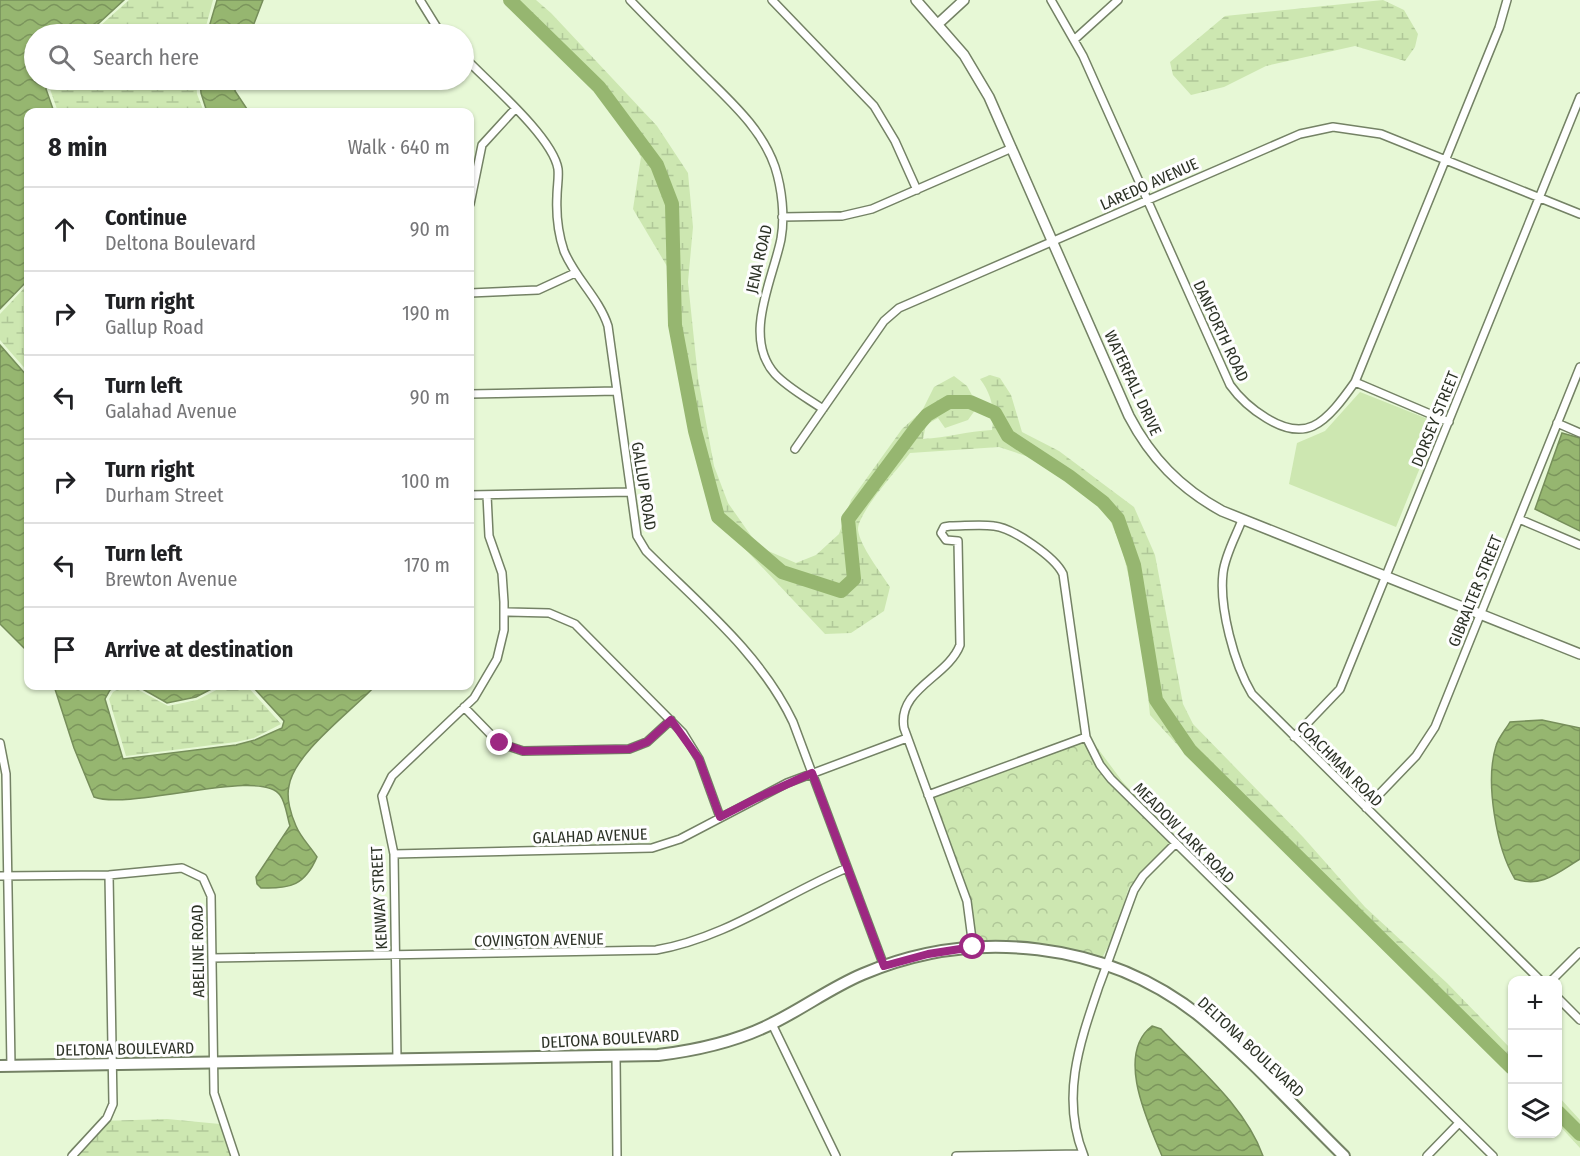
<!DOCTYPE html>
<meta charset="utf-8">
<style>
body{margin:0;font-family:"Fira Sans Condensed",sans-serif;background:#f6f6f6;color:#202124}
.controls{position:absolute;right:18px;bottom:18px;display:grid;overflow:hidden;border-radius:12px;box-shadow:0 2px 4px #0004}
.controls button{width:54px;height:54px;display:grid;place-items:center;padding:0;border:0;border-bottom:2px solid #e0e0e0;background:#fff;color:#202124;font:30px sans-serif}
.stop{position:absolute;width:18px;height:18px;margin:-14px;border:4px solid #9d2882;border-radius:50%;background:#fff}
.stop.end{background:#9d2882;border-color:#fff;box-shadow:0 2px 6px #0008}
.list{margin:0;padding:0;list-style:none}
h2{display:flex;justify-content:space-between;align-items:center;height:78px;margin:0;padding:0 24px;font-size:26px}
h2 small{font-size:20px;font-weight:400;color:#757577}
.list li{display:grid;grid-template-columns:39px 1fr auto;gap:18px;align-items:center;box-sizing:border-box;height:84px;padding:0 24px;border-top:2px solid #e0e0e0}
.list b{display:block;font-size:22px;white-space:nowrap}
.list p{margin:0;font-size:20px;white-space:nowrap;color:#757577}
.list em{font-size:20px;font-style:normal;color:#757577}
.icon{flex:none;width:33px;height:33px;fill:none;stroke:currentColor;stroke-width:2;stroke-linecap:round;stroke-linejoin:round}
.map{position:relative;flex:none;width:1580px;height:1156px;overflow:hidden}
.search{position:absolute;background:#fff;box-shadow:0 2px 4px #0004;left:24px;top:24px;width:450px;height:66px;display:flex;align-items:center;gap:15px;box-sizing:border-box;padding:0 21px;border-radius:33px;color:#757577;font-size:22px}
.panel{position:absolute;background:#fff;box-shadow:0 2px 4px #0004;left:24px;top:108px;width:450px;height:582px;border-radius:12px}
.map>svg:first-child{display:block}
.green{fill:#cde7b1}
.wetland{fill:url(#wetland-marsh)}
.park{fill:url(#park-crowns)}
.water{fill:url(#water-waves);stroke:#768e5a;stroke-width:1.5}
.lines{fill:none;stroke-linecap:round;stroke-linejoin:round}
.river{stroke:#96b670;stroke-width:14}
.minor-casing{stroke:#748265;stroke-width:10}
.tertiary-casing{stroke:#748265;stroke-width:12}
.secondary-casing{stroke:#748265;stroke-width:14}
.minor{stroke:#fff;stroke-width:7}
.tertiary{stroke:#fff;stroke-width:9}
.secondary{stroke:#fff;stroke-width:10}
.route{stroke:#9d2882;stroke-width:8}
.labels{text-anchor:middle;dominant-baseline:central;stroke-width:6;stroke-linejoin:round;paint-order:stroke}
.street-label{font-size:16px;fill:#2c3226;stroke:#fefefe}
</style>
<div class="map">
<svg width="1580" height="1156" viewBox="0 0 1580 1156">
<defs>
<pattern id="wetland-marsh" width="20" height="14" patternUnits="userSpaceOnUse" patternTransform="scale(1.5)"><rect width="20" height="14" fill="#cde7b1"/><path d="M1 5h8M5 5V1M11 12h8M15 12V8" fill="none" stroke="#b0c798"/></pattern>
<pattern id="park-crowns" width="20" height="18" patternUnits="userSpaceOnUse" patternTransform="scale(1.5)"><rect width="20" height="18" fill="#cde7b1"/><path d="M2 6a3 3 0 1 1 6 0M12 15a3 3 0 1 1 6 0" fill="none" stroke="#b0c798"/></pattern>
<pattern id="water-waves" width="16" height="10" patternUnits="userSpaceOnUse" patternTransform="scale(1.5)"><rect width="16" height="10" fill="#96b670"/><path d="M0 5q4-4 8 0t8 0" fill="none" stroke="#7b955c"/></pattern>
</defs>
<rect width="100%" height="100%" fill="#e7f8d6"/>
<path class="green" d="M1360,392L1438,423L1396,527L1289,484L1297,443L1325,431Z"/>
<path class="wetland" d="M129,0H213L204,34H91Z
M506,0H536L551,13L657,126L688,173L693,227L688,282L698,378L714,466L728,503L759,547L796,563L816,555L839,534L851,500L902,429L922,411L934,387L954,376L967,386L978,406L968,420L945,428L938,418L926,425L923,439C947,438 967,431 992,430C995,410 992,395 980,379L990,375L1000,378L1011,395L1022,432L1059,451L1134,507L1155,555L1183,704L1193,724L1303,837L1365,907L1447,983L1512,1050V1074L1485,1044L1205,775L1150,715L1140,623L1122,549L1104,505L1053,465L999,447L910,453C899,468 857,513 858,530C860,546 881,573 890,587L884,611L851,633L825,634L712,514L702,483L671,273L633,209L641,157L620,117Z
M1383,0L1404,10L1418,34L1415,47L1405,61L1355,46L1266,66L1224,87L1191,95L1173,75L1170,62L1225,16Z
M54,80H196L197,94L204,112H58L50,89Z
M28,284V372L0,340V314Z
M124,686L133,687L168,706L197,700L224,686H247L281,724L254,738L236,742L126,756L109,699L113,692Z
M1558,1096L1580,1120V1148L1558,1124Z
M167,1119L220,1124L231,1156H72L71,1149L100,1121Z"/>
<path class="park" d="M1087,734L1122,781L1177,841L1129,887L1114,935L1101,960L971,943L955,858L923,794Z"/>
<path class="water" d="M0,0H124L87,34H34V80H50L46,89L54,112H28V280L0,309Z
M217,0H263L250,34H207Z
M200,80H236L235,91L249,112H207L201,93Z
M0,345L28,377V652L0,624Z
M1562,433L1580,438V531L1535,509Z
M54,686H117L110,690L105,699L123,759L236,745L255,740L282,728L284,721L252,686H375C352,711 294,753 289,786C286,798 291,815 296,826C301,838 310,846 317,857C305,885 291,889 261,888L257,884L256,877L290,826C287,817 286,803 280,795C261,767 131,811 94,797L74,748Z
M137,686H217L196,697L167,703Z
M1542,720L1580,728V859C1557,873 1542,888 1515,879C1496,848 1485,781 1496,746C1498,738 1506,729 1510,722Z
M1152,1026L1161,1029C1197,1067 1245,1106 1263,1156H1162C1148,1122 1115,1054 1152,1026Z"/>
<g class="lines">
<path class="river" d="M510,0L599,87L657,165L672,204L675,325L695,431L718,517L782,572L841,591L854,579L848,519L916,428L927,415L949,402H970L995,413L1008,436L1069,476L1103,502L1118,519L1134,565L1156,700L1190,750L1512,1068
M1558,1112L1580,1134"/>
<defs>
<path id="minor" d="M420,0L441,34
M630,0C654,25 679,50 703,74C731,102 762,129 775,167C782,189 785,216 781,239C773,279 742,337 775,374C788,388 807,398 823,409
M772,0L874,106L895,141L917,190
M1051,0L1083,56L1230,385C1245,406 1285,439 1313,426C1329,419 1345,396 1355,382L1499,28L1507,0
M1075,39L1118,0
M464,57C488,82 553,137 558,169C559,178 557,187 557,196C556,215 558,233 564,251C575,278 599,298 608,326L637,536L646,551C699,604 761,654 793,722L884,966
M470,204L482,145L515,109
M782,217L842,216L872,209L1012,148
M470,293L538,290L575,273
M1355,382L1449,422
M470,394L617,391
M1557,423L1580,433
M795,449L884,321L899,308L1300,134L1333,127L1381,134L1580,214
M470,495L630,492
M1519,519L1580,545
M1242,520C1236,536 1225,555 1223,573C1219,607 1234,664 1252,694L1540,980
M505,612L549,613L575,624L683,733L699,759L720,817
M464,707L499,743L523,751L629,749L647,742L671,720
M1294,737L1340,689L1580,97
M0,743L6,774L11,1066
M928,795L1086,737
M1366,808L1416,756L1435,727L1580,367
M394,854L652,848L680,839L787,783L907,738
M0,876L109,875L182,868L203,878L211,896L214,1093L235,1156
M973,947L967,901L904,728C897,689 948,677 960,645L958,541L946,540L941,533L944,527L950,526C965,526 980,524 994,526C1013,528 1055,557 1063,574L1086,737L1100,765L1111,779L1493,1156
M212,958L656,950C726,938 783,895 847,868
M1552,980L1580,952
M1558,998L1580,1020
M772,1024L836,1156
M616,1057L617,1156
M397,1060L394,854L382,796L392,776L474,698L497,659L504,630V602L502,573L489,536L487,495
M72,1156L107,1118L113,1104L109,875
M956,1156L1083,1154
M1084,1156C1060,1097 1080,1042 1099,986C1111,954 1122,922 1134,890L1143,876L1176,843
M1427,1156L1459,1123"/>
<path id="tertiary" d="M916,0L964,55L989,97L1129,416C1151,458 1180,488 1222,511L1580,654
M939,23L964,0"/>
<path id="secondary" d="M0,1066L658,1055C699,1050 739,1041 775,1022C805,1007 832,987 863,974C974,927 1106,941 1201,1017C1252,1059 1297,1110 1344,1156"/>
</defs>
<use href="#minor" class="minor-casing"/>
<use href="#tertiary" class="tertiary-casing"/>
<use href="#secondary" class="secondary-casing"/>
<use href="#minor" class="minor"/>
<use href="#tertiary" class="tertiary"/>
<use href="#secondary" class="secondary"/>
</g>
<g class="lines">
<path class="route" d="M500,743L523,751L629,749L647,742L671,720L699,759L720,817L757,798L812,773L884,966L928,954L973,947"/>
</g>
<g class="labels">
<g class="street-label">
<text transform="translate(1149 184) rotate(-24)">LAREDO AVENUE</text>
<text transform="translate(759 259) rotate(-77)">JENA ROAD</text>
<text transform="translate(1221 331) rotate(65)">DANFORTH ROAD</text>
<text transform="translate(1133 383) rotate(65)">WATERFALL DRIVE</text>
<text transform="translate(1435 419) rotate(-68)">DORSEY STREET</text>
<text transform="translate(644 486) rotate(81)">GALLUP ROAD</text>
<text transform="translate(1475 591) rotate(-68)">GIBRALTER STREET</text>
<text transform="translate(1340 764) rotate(45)">COACHMAN ROAD</text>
<text transform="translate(1184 833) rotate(45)">MEADOW LARK ROAD</text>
<text transform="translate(590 836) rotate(-2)">GALAHAD AVENUE</text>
<text transform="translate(379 898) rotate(-93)">KENWAY STREET</text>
<text transform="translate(539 940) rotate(-1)">COVINGTON AVENUE</text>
<text transform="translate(198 951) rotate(-91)">ABELINE ROAD</text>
<text transform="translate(610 1039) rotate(-3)">DELTONA BOULEVARD</text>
<text transform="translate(1251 1047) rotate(43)">DELTONA BOULEVARD</text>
<text transform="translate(125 1049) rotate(-1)">DELTONA BOULEVARD</text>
</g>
</g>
</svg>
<div class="controls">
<button>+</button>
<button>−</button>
<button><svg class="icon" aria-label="layers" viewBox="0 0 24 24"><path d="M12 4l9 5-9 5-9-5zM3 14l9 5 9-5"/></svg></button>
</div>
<div class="stop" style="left:973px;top:947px"></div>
<div class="stop end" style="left:500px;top:743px"></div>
<div class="search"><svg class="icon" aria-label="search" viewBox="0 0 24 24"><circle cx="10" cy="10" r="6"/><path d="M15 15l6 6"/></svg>Search here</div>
<section class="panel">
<h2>8 min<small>Walk · 640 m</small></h2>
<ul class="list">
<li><svg class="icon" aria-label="ahead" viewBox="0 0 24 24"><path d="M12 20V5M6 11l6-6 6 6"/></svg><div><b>Continue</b><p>Deltona Boulevard</p></div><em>90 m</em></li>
<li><svg class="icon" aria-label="right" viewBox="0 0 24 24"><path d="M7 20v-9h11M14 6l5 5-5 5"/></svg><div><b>Turn right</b><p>Gallup Road</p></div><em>190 m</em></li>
<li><svg class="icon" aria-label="left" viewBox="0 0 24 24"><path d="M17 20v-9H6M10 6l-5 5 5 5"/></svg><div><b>Turn left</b><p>Galahad Avenue</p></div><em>90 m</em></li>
<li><svg class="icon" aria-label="right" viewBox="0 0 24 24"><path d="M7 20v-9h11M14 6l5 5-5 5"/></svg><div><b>Turn right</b><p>Durham Street</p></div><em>100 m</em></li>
<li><svg class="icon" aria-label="left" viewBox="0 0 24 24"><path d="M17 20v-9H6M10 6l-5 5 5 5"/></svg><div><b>Turn left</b><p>Brewton Avenue</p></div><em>170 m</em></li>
<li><svg class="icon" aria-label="arrive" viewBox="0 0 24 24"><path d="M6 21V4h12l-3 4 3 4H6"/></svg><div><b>Arrive at destination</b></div></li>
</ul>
</section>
</div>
